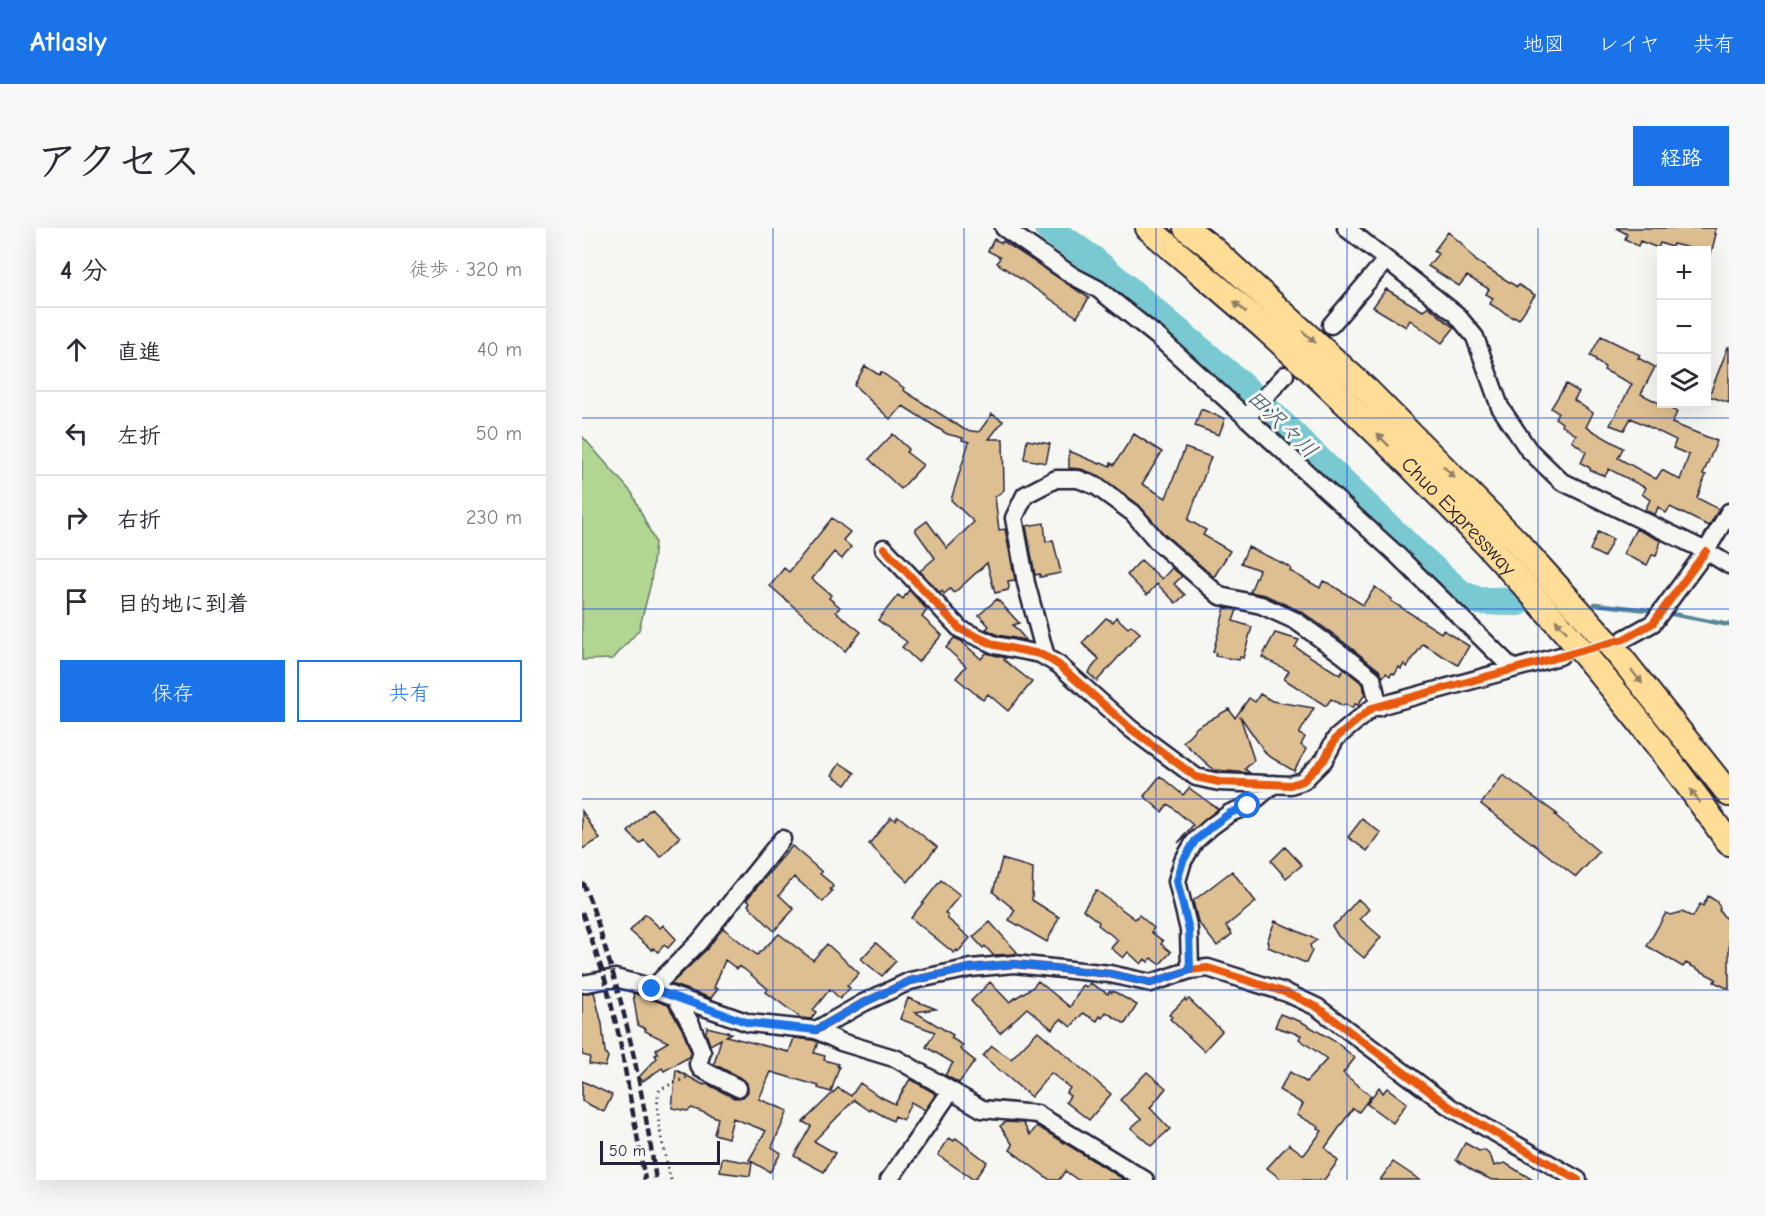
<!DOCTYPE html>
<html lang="ja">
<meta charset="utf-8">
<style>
body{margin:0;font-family:"Comic Neue","Klee One",sans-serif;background:#f7f7f7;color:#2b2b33}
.controls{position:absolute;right:18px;top:18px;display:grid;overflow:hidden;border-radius:0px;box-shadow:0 6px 24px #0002}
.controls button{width:54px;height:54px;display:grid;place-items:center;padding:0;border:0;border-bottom:2px solid #e1e1e2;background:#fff;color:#2b2b33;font:30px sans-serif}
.scale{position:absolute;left:18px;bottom:15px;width:120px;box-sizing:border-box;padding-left:6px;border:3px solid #22223b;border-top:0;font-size:16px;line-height:21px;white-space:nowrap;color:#22223b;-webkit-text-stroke:4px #f6f6f2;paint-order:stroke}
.stop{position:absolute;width:18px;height:18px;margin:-14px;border:4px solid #1a73e8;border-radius:50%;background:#fff}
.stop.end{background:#1a73e8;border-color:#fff;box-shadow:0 2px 6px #0008}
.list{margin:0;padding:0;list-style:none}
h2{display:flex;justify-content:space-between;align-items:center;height:78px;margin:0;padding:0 24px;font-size:26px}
h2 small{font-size:20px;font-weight:400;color:#7c7c81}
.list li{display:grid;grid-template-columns:39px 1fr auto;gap:18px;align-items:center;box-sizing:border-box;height:84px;padding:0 24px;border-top:2px solid #e1e1e2}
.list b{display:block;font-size:22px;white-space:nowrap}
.list em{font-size:20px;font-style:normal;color:#7c7c81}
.actions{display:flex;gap:12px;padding:18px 24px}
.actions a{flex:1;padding:14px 0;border:2px solid #1a73e8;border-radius:0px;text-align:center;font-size:21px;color:#1a73e8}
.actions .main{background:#1a73e8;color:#fff}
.icon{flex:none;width:33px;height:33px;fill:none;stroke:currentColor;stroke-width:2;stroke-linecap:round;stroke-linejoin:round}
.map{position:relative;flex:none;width:1147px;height:952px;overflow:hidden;border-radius:0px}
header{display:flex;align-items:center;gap:36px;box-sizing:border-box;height:84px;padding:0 30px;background:#1a73e8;color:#fff}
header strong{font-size:28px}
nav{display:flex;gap:33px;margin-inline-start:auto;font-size:21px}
.intro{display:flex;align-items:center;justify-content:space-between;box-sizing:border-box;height:144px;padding:0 36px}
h1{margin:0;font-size:42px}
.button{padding:15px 27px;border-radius:0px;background:#1a73e8;color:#fff;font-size:21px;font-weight:700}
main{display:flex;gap:36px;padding:0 36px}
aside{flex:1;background:#fff;border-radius:0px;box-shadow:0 6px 24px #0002}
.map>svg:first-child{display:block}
.green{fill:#b0d692;stroke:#697c66;stroke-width:1.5}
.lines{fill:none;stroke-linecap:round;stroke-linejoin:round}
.stream{stroke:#568695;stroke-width:4.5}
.river{stroke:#78c9d1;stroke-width:28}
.building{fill:#debf92;stroke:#22223b;stroke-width:1.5}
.minor-casing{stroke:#22223b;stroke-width:21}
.highway-casing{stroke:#22223b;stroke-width:28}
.path{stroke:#22223b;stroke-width:3;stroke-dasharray:1.5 4.5;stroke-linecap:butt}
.minor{stroke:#f6f6f2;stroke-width:16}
.highway{stroke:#ffdd96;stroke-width:24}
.rail{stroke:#22223b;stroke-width:4.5;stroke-dasharray:9 4.5;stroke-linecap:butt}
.cycleway-casing{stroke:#f6f6f2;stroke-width:11}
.cycleway{stroke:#e8590c;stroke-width:8}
.oneway{fill:#908068}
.route{stroke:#1a73e8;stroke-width:8}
.grid{fill:none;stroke:#1d4ed8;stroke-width:1.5;stroke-opacity:0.55}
.labels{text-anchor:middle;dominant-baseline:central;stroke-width:6;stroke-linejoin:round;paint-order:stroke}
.street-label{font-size:21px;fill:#22223b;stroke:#f6f6f2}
.water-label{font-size:22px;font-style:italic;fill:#3c5468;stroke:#f6f6f2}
</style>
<header>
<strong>Atlasly</strong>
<nav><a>地図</a><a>レイヤ</a><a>共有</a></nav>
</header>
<div class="intro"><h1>アクセス</h1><a class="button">経路</a></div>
<main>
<aside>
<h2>4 分<small>徒歩 · 320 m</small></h2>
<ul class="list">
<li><svg class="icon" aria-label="ahead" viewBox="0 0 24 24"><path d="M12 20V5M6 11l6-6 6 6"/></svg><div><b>直進</b></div><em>40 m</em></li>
<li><svg class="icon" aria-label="left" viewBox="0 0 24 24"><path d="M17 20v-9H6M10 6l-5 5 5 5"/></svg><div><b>左折</b></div><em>50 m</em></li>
<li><svg class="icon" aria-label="right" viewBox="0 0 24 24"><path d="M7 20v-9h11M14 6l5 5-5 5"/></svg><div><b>右折</b></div><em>230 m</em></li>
<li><svg class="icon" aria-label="arrive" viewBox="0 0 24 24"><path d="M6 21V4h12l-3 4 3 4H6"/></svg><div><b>目的地に到着</b></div></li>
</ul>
<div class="actions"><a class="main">保存</a><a>共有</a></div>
</aside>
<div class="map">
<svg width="1147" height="952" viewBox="0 0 1147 952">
<rect width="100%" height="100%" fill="#f6f6f2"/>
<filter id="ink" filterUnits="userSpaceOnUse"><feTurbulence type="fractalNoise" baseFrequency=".0167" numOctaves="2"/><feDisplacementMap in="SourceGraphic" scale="12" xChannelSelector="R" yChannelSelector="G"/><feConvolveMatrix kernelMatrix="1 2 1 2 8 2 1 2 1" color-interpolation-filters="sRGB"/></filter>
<g filter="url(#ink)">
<path class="green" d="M0,208L50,265L73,314L69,355L57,402L31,431L0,432Z"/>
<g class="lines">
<path class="stream" d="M1013,376L1074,383
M1085,385L1147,397"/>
<path class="river" d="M466,0L511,32L657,155L831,323L879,366L897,373L936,374"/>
</g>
<path class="building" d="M1034,0H1134L1132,6H1134L1129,26L1125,25V22H1116L1091,16L1090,19L1078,15L1076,20L1058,13L1056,18L1043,11L1045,6Z
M866,4L879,15L894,33L935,59L937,57L953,67L937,91L932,88L931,90L908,76L911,70L904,66L907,61L885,48L877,58L846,38L856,26L852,23Z
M412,11L420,15L421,13L507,70L495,89L415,35L418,29L406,23Z
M804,61L841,83L846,78L872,100L860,115L828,92L824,99L791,79Z
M1019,108L1058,127L1056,130L1073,139L1059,166L1095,184L1090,195L1135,213L1121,246L1124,247L1115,270L1137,281L1127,298L1088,279L1084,285L1076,279L1073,287L1063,282L1068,272L1060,266L1064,260L1027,241L1023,248L1008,242V240L999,235L1004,224L990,213L994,207L979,197L980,195L973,190L976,185L969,180L984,156L997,164L992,172L1011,185L1004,199L1041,220L1036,230L1074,251L1080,242L1098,252L1107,227L1091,220L1094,212L1049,190L1042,202L1028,197L1050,156L1022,142L1023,139L1013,133L1014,131L1008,128Z
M1146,119H1147V175L1127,168Z
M283,138L297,147L299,144L322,160L321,162L383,202L397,204L410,186L421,193L407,211H421L422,262L413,269L417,302L423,301L433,352L426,353L427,359L426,362L413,365L405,335L372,365L368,361L362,366L360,363L358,365L338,343L353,330L333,302L345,293L365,320L392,294L369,272L387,214L380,212L381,210L365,206L321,178L308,191L272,157Z
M619,181L643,191L637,207L613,198Z
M311,206L327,221L324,224L341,237L319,261L287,231Z
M552,206L580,224L560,256L584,270L603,220L629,229L606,292L624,302L621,307L648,323L632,349L582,306L557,277L518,248L499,241L487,240V223L518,236L519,234L528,238L529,235L532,237Z
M445,212L468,216L464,235L442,231Z
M250,290L268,304L261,312L269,319L260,331L252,324L230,351L249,367L247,370L258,379L254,384L279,404L263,423L188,358L202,340L207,344Z
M462,295L464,314L471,312L479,345L458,349V346L453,347L444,298Z
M1054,301L1079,313L1074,328L1070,327L1065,337L1041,326Z
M1016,304L1031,311L1022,329L1008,322Z
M666,319L700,335L709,340L708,343L738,360L741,353L748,356L781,377L793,359L810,371L809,373L859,405L861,402L887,418L876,437L841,416L825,439L822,436L819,441L817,439L813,446L810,445L808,448L804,445L801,449L797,442L754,408L720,384L683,367L668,364L677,342L659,335Z
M559,332L580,351L590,340L600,348L592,356L603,367L594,375L575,356L565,367L545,347Z
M327,362L345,382L340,389L360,407L336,434L320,419L325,414L296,392L316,367L321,371Z
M415,371L437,395L431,397L444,412L416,407L404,401L407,398L397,387Z
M643,380L655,382L651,393L670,399L661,430L658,429L657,432L633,428L634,425L631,424Z
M534,389L546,400L549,397L558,405L515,453L506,445L517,431L500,415L524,390L531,394Z
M693,405L717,412L713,419L758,447L762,441L781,456L783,466L776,477L773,476L770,480L763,476L761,478L749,471L744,478L702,451L707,443L680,429Z
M372,410L379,413L399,431L404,425L424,430L422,432L450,454L426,483L406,466L401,472L374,450L384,438L364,420Z
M678,466L690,473L732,480L717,506L723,509L719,517L724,521L712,543L685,527L658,488L672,532L663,541L668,545L632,542L601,514L615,499L647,481L653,490L667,470L673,474Z
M258,535L273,545L264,557L250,547Z
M921,547L975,586L973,587L1017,624L994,649L899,576Z
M578,548L601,567L607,560L636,581L596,615L611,597L586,576L580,584L562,568Z
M69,580L98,609L79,629L62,612L58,616L46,604Z
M0,583L18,611L0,621Z
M316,588L355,619L326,654L287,616L309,589L313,592Z
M780,591L799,605L785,623L766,609Z
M210,618L240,644L238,646L249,655L251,659L248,661L250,663L241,674L212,649L197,667L212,681L192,703L166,677L168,674L165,671Z
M703,619L720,637L704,650L689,633Z
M420,631L451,640L450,672L477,689L465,714L427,692L433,682L411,664Z
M650,643L674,674L644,698L650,706L635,718L616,694L611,673Z
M359,652L378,667L363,685L366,688L365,690L388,710L376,724L375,722L372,725L329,690Z
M514,662L553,691L557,687L572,700L569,704L581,713L579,716L589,724L578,736L569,730L566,734L563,731L559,736L546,724L541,730L529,720L536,712L516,697L517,694L501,682Z
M1126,668L1134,673L1138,679L1137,682L1147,695V761L1132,754L1134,751L1104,735L1101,739L1065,718L1084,685L1089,687L1100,684L1111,689L1118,676L1121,678Z
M776,671L787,681L778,691L799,709L782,730L756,708L750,698L757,693Z
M63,686L78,700L81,697L94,711L86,720L82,717L76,724L71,720L70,722L48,703Z
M693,693L735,712L728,717L730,723L724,735L686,719L687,715L685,714Z
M408,694L435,724L432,726L411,727L403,718L401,720L391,709Z
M141,700L175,727L197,706L231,732L245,716L277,745L265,758L268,760L258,771L248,761L231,782L234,784L229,791L219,790L184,764L186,761L162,741L157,738L155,741L143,732L132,760L136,761L129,770L89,756L125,721Z
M294,715L314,733L300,748L279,731Z
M456,753L488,779L501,757L505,759L508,755L526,766L528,763L530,765L531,763L555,777L543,796L524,784L520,790L518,788L515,793L501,785L489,799L479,791L470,801L445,780L418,805L389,773L408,754L427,774L451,759Z
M12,764L20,796L23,824L26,829L23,839L7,836L8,829L0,827V766Z
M51,765L86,777L100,801L109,824L107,829L82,843L80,840L61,853L57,849L75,830L73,827L76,826L74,821L86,814L63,803L64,801L56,797Z
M326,770L354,781L333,784L371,807L369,810L381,817L378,821L393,833L377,855L363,847L371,835L344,819L353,804L318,791Z
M603,771L604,773L607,771L640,803L622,823L588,791L590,789L587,787Z
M698,786L720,794L754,814L773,830L761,845L789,868L777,884L771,880L743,920L756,933L742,952H700L685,940L707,916L722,927L740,903L736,901L737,899L715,887L721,876L697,862L708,844L724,854L745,831L717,811L719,807L693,799Z
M125,799L149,805L144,808L207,824L212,810L231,812L236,814L232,825L243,828L242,832L256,836L255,838L257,839L249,864L236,860L237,858L189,844L177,871L206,883L190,919L199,925L188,944L167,932L184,903L151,890L146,910L132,906L136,890L110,880L105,883L90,880L94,842L122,857L123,856L127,857L152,870L161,869L166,864L165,855L161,851L132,836L139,811L128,817L124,805Z
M456,803L529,866L507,892L484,874L488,868L484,865L488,860L469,845L449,869L401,828L410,818L429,831Z
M565,844L584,860L568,880L588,901L569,918L549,900L559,891L538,872Z
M328,851L354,866L343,882L329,874L321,892L313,888L311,893L289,881L288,883L272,872L232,913L253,925L242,944L212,928L229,898L221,894L256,860L269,868L278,855L295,867L313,876Z
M0,853L30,867L22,884L0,873Z
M797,859L801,865L805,860L825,875L811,895L785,876Z
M424,894L441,895L448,907L455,898L543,952H496L483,943L477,952H468L428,922L431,917L418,898Z
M367,910L372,913L374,910L405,934L392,952L356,927Z
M883,915L897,923L903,922L909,929L912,938L923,935L951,952H910L893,944L874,932Z
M140,930L170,935L168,948L138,944Z
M811,934L838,952H798Z"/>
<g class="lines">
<defs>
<path id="minor" d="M422,0L491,48L516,61L576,109L813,325L931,441
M764,0L874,86L893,109L918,179L946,221L979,253L1124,323L1147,337
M749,97L804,32
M664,190L703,147
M302,320L378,401L413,417L458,426L477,437L549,501L614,549L637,554L708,557L721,553L742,532L754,510L790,480L978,428
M1042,411L1071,395L1124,323L1147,284
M464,429L444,355L432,290L443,267L474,251H496L514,258L551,285L575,313L638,368L679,377L714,393L761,427L790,450L797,479
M608,742L607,702L595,653L601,633L613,613L630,598L648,585L666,578L692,556
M0,756L33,750L57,756L167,795L234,802L259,814L315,831L400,881L455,886L563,952
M70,761L117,714L200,611
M94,770L109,796L120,824L116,836L119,841L156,860
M234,802L281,775L328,753L389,740L432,736L528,746L569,755L608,742L626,740L705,765L735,779L868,879L996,952
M307,952L368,864"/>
<g id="highway">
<path id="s1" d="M566,0C606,35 647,68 687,104C857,257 1017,426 1147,615"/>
<path d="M604,0L630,20L786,163L933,312L1036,426L1147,566"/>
</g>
</defs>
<use href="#minor" class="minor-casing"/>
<use href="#highway" class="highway-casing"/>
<path class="path" d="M89,952C84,931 70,880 78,861L106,849"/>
<use href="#minor" class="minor"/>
<use href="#highway" class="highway"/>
<path class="rail" d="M0,654C11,676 17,700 24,723C48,798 62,874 74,952
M0,684L23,751L37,808L63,952"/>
<defs>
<path id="cycleway" d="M302,320L378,401L413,417L458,426L464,429L477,437L549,501L614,549L637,554L708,557L721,553L742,532L754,510L790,480L1042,411L1071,395L1124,323
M234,802L281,775L328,753L389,740L432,736L528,746L569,755L608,742L626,740L705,765L735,779L868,879L996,952"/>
</defs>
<use href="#cycleway" class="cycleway-casing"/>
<use href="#cycleway" class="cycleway"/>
</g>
<defs><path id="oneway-solid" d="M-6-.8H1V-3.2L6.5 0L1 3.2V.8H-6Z" transform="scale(1.5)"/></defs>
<g class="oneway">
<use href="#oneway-solid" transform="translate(658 79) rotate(-139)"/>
<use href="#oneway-solid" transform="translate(727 109) rotate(42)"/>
<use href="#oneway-solid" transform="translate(801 212) rotate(-135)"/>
<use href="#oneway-solid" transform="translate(867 244) rotate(46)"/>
<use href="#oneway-solid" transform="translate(979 398) rotate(-133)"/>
<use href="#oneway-solid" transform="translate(1055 449) rotate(51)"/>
<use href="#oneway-solid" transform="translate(1113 568) rotate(-127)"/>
</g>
</g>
<g class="lines" filter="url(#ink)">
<path class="route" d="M70,761L167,795L234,802L281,775L328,753L389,740L432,736L528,746L569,755L608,742L607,702L595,653L601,633L613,613L630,598L648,585L666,578"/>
</g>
<path class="grid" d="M191,0V952M382,0V952M574,0V952M765,0V952M956,0V952M0,190H1147M0,381H1147M0,571H1147M0,762H1147"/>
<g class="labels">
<g class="street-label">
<text stroke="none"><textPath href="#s1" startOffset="424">Chuo Expressway</textPath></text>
</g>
<g class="water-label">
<text transform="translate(700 196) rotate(44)">田沢々川</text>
</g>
</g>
</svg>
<div class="controls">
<button>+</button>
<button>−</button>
<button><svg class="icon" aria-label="layers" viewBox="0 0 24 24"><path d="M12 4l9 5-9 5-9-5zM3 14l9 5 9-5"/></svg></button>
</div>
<div class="scale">50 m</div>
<div class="stop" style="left:666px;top:578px"></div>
<div class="stop end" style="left:70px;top:761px"></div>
</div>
</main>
